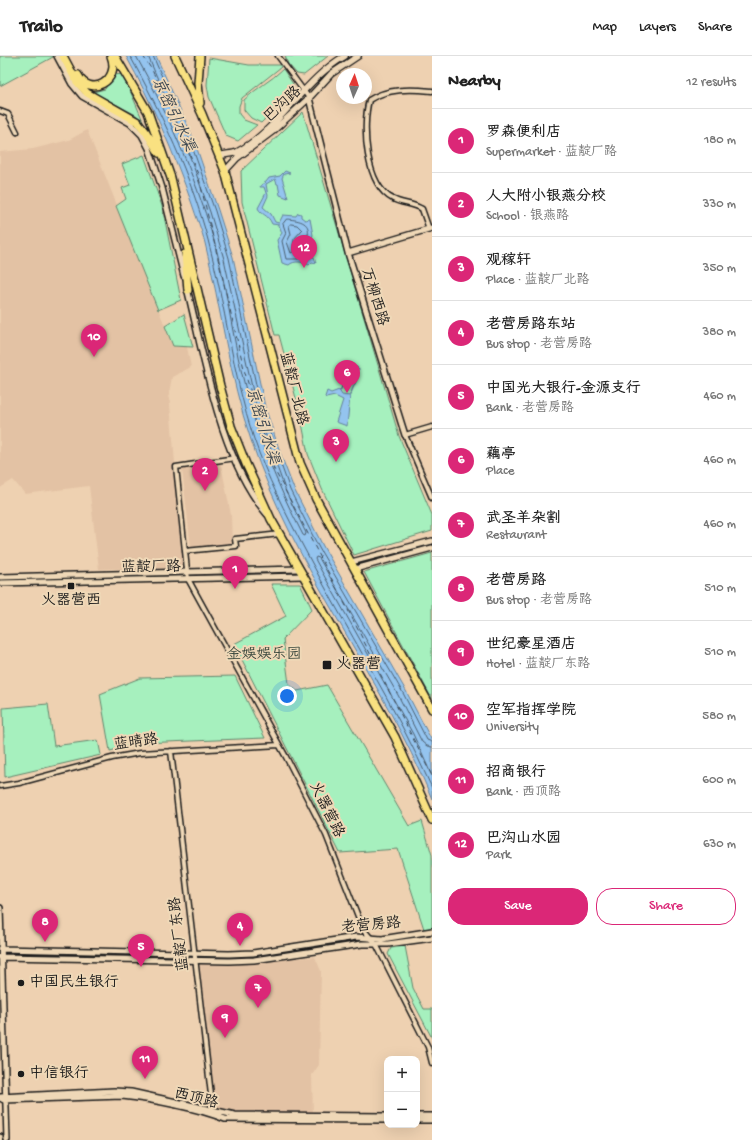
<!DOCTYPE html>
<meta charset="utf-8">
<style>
body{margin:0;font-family:"Gochi Hand","LXGW WenKai TC",sans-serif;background:#f2f2f2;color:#222}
.controls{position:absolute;right:12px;bottom:12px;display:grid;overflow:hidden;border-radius:8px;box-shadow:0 4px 16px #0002}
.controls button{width:36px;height:36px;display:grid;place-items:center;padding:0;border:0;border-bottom:1px solid #e0e0e0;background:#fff;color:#222;font:20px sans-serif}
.compass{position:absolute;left:336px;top:12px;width:36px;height:36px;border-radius:50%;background:#fff;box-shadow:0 4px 16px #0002;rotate:3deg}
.you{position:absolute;left:287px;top:640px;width:14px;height:14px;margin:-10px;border:3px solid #fff;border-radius:50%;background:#1a73e8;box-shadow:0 0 0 6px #1a73e833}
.badge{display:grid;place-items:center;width:26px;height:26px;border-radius:50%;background:#db2777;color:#fff;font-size:13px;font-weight:700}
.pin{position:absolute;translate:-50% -33px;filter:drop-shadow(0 1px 2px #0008)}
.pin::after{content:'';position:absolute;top:21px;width:14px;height:12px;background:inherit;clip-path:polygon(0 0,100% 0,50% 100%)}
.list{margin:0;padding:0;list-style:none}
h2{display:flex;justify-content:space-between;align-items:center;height:52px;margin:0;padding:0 16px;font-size:17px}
h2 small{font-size:13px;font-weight:400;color:#767676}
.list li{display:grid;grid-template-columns:26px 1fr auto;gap:12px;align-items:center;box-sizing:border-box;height:64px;padding:0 16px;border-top:1px solid #e0e0e0}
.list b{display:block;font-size:15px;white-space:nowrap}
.list p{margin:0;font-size:13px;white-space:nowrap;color:#767676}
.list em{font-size:13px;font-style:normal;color:#767676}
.actions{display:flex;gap:8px;padding:12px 16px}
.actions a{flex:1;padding:9px 0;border:1px solid #db2777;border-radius:16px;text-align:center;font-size:14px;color:#db2777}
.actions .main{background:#db2777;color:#fff}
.map{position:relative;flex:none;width:432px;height:1084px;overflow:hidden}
header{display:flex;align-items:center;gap:24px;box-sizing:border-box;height:56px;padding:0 20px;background:#fff;border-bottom:1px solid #e0e0e0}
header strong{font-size:19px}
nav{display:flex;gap:22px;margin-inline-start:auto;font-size:14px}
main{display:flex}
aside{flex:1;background:#fff}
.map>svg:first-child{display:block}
.built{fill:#e3c2a4}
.green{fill:#a6f0be;stroke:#61866d}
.water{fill:#94c4ef;stroke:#64819b}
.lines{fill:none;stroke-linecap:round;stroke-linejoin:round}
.shore{stroke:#4c5f70;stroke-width:1}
.stream{stroke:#64819b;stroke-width:1.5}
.ferry{stroke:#3a4651;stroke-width:1;stroke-dasharray:5 4;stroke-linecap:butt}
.minor-casing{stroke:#1c1c1c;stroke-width:7}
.tertiary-casing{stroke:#1c1c1c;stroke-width:8}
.secondary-casing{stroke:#1c1c1c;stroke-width:8}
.trunk-casing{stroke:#1c1c1c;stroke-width:10}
.minor{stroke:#efd8b7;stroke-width:4}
.tertiary{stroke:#efd8b7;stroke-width:5}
.secondary{stroke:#efd8b7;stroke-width:5.5}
.trunk{stroke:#f9e181;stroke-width:7}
.poi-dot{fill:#1c1c1c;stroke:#efd8b7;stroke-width:1.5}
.labels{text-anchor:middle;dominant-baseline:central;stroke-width:4;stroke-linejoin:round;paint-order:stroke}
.street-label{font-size:15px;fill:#1c1c1c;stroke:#efd8b7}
.poi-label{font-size:15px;fill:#1c1c1c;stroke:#efd8b7;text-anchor:start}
.park-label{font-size:15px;fill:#38463c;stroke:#efd8b7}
.water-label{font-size:16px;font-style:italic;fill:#3a4651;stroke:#efd8b7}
</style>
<header>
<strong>Trailo</strong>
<nav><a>Map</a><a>Layers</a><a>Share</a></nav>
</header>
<main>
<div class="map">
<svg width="432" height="1084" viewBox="0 0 432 1084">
<rect width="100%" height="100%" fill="#eed1b1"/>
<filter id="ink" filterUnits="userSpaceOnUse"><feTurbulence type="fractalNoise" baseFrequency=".025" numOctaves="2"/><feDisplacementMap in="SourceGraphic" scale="8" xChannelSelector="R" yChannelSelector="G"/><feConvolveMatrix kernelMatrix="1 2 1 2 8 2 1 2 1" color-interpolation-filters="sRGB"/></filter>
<g filter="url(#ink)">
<path class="built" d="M87,74L173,290L187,291L191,311L172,321L169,337L184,512L99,513L89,430L25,438L13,424L0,432V96L33,93L69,84Z
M221,408L231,459L232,488L191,491L182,412Z
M315,901L321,915L319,1009L312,1019L313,1060L235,1059L212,1054L195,905Z"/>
<path class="green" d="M0,0H53V1L0,30Z
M285,0H328L304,19L297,18L288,8Z
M209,2L249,9H280L281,11L242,42L239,50V58L244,64L257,69L238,85L226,80L209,41L207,29Z
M283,13L293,28V35L261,67L251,62L244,54V44C256,32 271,25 283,13Z
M123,18L143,65L136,59L93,36L105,33L114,19Z
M303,56L399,380L432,459V475L354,499L322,433L308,398L300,357L279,279H275L242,146L241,115Z
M144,99L162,150L181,244L158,254L116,150L126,143L122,132L130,129L122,108Z
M184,258L193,291L173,290L165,270Z
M432,497V643L364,516Z
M271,528H300L312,553L283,583L289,628L297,635L327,629L409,770L422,765L432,799V872L424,873L398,793L340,797L234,588L286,560Z
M235,620L265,682L142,687L110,695L100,638L140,622Z
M48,648L54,690L98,684L101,699L5,721L3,652Z
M405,890L413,932L424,953H432V982L388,898L391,892Z"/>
<path class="water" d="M126,0H156L194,84L218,154L233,201L265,351L282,402L294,433L323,490L406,635L432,685V743C381,619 294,512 251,384C229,320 221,252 205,187C202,174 196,161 192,148C174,97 152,47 126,0Z
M285,115L290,117L284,118L282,122L288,142L280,139L278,128H277L275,123L266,128L268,140L263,151L271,158L275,166L279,167L283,159L296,160L298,157L301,158V161L305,164L310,163L313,179L310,184L303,186L302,191L304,196L314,201L316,207L312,206L309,209C304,206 294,204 289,209L282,207L277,184L282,177L279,169L272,168C268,158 261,159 258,152L266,137L264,131H260L261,129L266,126L269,122L280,120Z
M339,334L342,339L350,340L347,370L336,366L343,344L335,340L326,342L325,341L327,335L331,337Z"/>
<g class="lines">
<path class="shore" d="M130,0C162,58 191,120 208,184C226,250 232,318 254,383C267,421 285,456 304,492C346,573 395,649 432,732
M136,0C168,57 194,118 213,181C226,226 231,273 242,318C255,375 276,427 303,479L305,480L306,477L286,436L257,354L224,203L210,156L185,87L148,0
M153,0L190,85L215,155L229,202L261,352L290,434L319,492L403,637L427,684L432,686
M287,163C297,164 311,165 308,179L302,181C295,188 298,194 302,200L298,203H286L282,185L286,177L283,168Z
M291,168L297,169L302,174L294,183L293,196L291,197L287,186L291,178L289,170Z
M432,691L427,690L422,686L398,639L319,502L316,501L315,503L322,516L413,678L432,720"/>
<path class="stream" d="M340,335L349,316L356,311L359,313
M350,339L356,325"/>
<path class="ferry" d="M143,0L152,14L177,67L198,118L245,317L274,413L346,550L432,720"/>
<defs>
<path id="minor" d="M278,0L309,42
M0,55L8,58L17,76
M429,173L422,153C413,147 402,148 393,143C365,129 362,70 369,44C388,32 410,33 432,35
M432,371L405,379L432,442
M235,402L176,411L188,523L286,701L326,779L363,873L376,888L428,991L432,1007
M185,495L236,490L235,483L280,478
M171,695L213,1056
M0,730L19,727L112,702L140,697L279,689"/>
<path id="tertiary" d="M57,0L72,28L82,40L130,67L142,79L149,92L162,132L184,220
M309,42L348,197L405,379
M348,197L432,172
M187,232C204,300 220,404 267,458
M351,506L432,485
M355,513L432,492
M0,521L299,513
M0,527L303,520
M0,852L7,1084
M0,893L229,898L253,897L356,881L382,883L432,875
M0,901L229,905L254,904L362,888H388L432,882
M0,1041L114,1035L131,1036L235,1059L387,1060
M0,1042L4,1044L122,1040C151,1043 199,1052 225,1063L387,1064
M417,1060H432
M417,1064H432
M0,1081V1084"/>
<path id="secondary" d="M219,100C225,98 232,98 237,96C280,73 303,24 345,0
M225,115L237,102L273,75L309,42L331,18L358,0"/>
<path id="trunk" d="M63,0L77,26L87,37L138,66L146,76L159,97
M115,0L148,56L171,122L220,330L231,370L246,408L271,463L395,681L432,764
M175,0L202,58L225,115L300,407L316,443L432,653
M78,19C90,42 121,25 111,0
M200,47L198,27L200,0
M185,198L188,234"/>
</defs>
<use href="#minor" class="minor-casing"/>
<use href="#tertiary" class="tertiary-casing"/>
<use href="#secondary" class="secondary-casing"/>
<use href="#trunk" class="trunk-casing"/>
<use href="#minor" class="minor"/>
<use href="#tertiary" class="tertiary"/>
<use href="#secondary" class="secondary"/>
<use href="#trunk" class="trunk"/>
</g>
</g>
<g class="poi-dot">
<rect x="67" y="526" width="8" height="8" rx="2"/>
<rect x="322" y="604" width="10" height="10" rx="2"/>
<circle cx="21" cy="927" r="4"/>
<circle cx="21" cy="1018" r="4"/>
</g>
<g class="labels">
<g class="street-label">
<text transform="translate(283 49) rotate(-43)">巴沟路</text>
<text transform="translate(374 241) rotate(73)">万柳西路</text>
<text transform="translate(293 333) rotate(76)">蓝靛厂北路</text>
<text transform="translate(151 512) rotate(-1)">蓝靛厂路</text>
<text transform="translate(136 687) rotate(-8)">蓝晴路</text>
<text transform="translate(326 754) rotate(64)">火器营路</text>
<text transform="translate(371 870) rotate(-5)">老营房路</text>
<text transform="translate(180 878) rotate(-97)">蓝靛厂东路</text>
<text transform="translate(196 1043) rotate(14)">西顶路</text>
</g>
<g class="poi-label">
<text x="71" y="545" text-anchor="middle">火器营西</text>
<text x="336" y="609">火器营</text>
<text x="29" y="927">中国民生银行</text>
<text x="29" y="1018">中信银行</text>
</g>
<g class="park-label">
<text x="264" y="599">金娱娱乐园</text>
</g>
<g class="water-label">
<text transform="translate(172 59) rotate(65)">京密引水渠</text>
<text transform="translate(261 370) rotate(73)">京密引水渠</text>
</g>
</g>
</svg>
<div class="controls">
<button>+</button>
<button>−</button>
</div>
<svg class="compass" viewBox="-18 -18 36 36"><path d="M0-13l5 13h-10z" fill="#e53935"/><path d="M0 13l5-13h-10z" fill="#767676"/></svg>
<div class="you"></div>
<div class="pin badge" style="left:235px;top:533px">1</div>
<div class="pin badge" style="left:205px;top:435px">2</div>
<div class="pin badge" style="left:336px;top:406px">3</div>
<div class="pin badge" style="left:240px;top:890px">4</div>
<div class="pin badge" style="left:141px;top:911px">5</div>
<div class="pin badge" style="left:347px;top:337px">6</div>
<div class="pin badge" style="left:258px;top:952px">7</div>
<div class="pin badge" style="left:45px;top:886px">8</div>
<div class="pin badge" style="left:225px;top:982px">9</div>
<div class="pin badge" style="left:94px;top:301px">10</div>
<div class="pin badge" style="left:145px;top:1023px">11</div>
<div class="pin badge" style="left:304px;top:212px">12</div>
</div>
<aside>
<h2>Nearby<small>12 results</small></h2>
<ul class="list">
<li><span class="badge">1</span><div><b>罗森便利店</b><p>Supermarket · 蓝靛厂路</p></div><em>180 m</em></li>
<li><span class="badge">2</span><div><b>人大附小银燕分校</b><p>School · 银燕路</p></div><em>330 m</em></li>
<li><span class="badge">3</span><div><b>观稼轩</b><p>Place · 蓝靛厂北路</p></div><em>350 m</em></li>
<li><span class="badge">4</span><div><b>老营房路东站</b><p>Bus stop · 老营房路</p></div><em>380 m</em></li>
<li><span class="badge">5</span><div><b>中国光大银行-金源支行</b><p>Bank · 老营房路</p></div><em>460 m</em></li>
<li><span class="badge">6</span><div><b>藕亭</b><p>Place</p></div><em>460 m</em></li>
<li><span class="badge">7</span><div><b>武圣羊杂割</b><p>Restaurant</p></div><em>460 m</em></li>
<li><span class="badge">8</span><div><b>老营房路</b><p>Bus stop · 老营房路</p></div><em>510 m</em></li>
<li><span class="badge">9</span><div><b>世纪豪星酒店</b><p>Hotel · 蓝靛厂东路</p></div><em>510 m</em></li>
<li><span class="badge">10</span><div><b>空军指挥学院</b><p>University</p></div><em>580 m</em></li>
<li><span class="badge">11</span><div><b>招商银行</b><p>Bank · 西顶路</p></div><em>600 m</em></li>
<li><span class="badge">12</span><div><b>巴沟山水园</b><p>Park</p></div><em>630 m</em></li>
</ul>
<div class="actions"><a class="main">Save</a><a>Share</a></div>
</aside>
</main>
